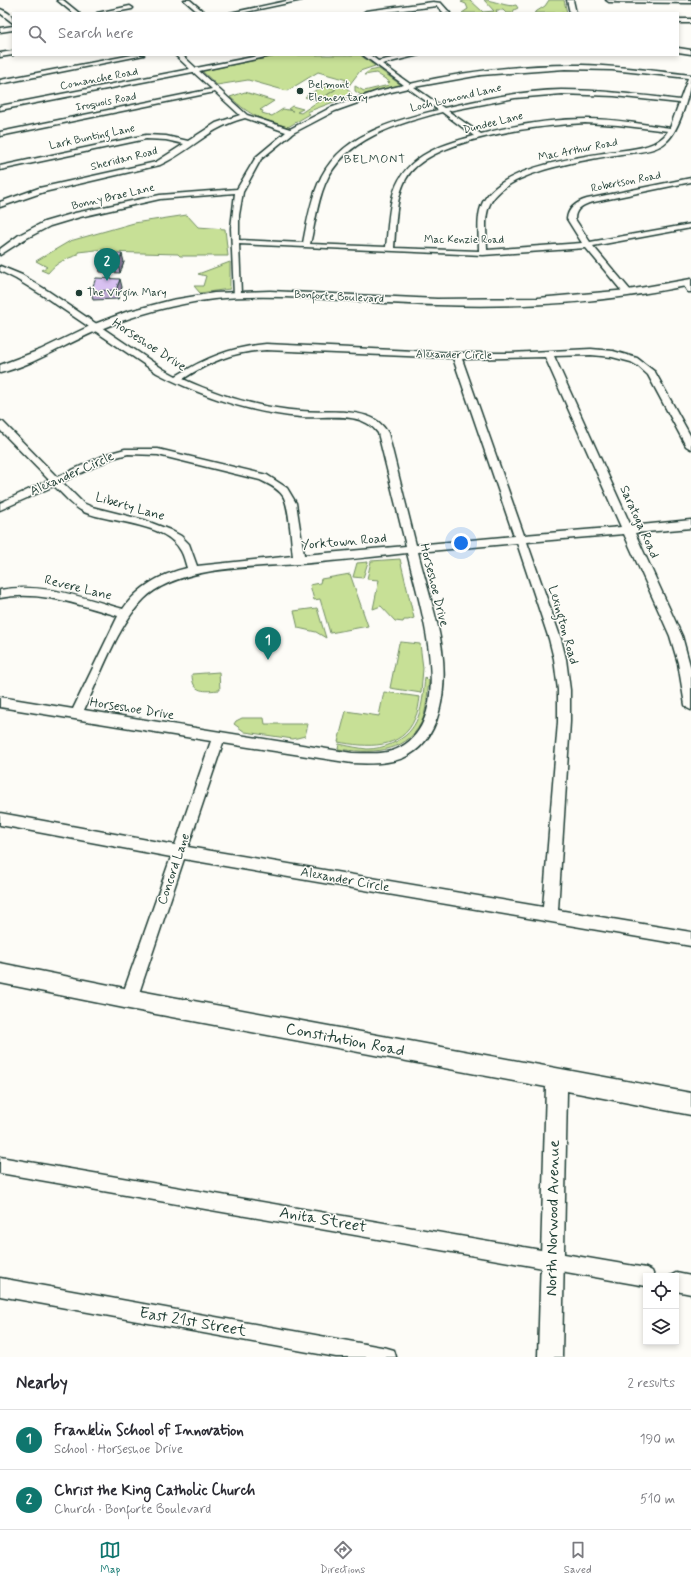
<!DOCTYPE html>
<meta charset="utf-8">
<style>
body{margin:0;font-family:Mynerve,sans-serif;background:#f2f2f3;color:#2b2b33}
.controls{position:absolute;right:12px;bottom:12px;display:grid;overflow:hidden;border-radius:0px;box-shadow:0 2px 6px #0003}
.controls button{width:36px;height:36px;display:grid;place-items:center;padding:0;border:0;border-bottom:1px solid #e1e1e2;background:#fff;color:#2b2b33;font:20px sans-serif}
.you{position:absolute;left:461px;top:543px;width:14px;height:14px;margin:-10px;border:3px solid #fff;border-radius:50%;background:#1a73e8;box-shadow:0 0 0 6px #1a73e833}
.badge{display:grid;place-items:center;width:26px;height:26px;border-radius:50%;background:#0f766e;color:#fff;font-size:13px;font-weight:700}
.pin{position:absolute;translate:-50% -33px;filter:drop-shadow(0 1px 2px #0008)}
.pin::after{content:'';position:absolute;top:21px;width:14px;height:12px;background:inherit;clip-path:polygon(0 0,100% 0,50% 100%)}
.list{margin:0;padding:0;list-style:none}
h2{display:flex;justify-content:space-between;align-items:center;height:52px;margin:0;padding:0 16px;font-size:17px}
h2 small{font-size:13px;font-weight:400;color:#7c7c81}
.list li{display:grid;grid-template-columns:26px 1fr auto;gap:12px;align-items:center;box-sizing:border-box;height:60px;padding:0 16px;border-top:1px solid #e1e1e2}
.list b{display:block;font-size:15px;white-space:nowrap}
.list p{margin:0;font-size:13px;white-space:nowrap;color:#7c7c81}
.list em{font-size:13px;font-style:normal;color:#7c7c81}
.icon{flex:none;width:22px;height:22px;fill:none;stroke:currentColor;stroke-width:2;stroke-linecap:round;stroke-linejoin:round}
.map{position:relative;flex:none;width:691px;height:1357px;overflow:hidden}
.search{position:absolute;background:#fff;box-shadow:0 2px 6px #0003;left:12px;right:12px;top:12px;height:44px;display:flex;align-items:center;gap:10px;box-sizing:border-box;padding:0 14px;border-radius:0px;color:#7c7c81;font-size:15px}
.sheet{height:172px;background:#fff}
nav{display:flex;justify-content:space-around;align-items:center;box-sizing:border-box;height:56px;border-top:1px solid #e1e1e2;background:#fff;font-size:11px;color:#7c7c81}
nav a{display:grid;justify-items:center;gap:2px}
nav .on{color:#0f766e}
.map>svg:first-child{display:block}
.green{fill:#c7e096;stroke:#738e65}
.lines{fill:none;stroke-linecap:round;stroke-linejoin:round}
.street-casing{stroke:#1f3d34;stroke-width:3}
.secondary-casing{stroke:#1f3d34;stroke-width:3}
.street{fill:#fdfcf7;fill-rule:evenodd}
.secondary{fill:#fdfcf7;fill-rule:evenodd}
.wall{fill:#baa6cf;stroke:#1f3d34}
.shaded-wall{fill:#9787a9;stroke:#1f3d34}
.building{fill:#d8c1f1;stroke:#1f3d34}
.poi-dot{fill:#1f3d34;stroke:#fdfcf7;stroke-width:1.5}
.labels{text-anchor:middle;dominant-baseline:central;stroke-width:3;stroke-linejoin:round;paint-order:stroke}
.far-street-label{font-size:11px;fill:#1f3d34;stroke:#fdfcf7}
.far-poi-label{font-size:11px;fill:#1f3d34;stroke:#fdfcf7;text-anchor:start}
.far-neighbourhood-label{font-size:12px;letter-spacing:1px;fill:#1f3d34;stroke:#fdfcf7}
.street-label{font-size:13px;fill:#1f3d34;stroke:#fdfcf7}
.near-street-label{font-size:16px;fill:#1f3d34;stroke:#fdfcf7}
</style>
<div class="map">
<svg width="691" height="1357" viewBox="0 0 691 1357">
<rect width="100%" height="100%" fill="#fdfcf7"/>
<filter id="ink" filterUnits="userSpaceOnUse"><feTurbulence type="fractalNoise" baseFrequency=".025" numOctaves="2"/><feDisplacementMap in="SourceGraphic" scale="8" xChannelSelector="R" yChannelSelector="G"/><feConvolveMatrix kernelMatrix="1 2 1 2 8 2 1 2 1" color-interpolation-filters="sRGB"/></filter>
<g filter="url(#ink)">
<path class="green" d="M466,0H470L483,12L494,11L484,0C494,0 508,8 516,5L518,8L514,10L513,13H506L503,10H496L497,13H462L468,9L466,4L461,2Z
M549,0H564L567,13H534L545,6Z
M282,55H360L375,66L360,71L347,88L352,95L307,112L310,114L288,127C260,119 252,117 230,97L245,92L274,101L260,110L263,111L262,113L272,116L283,109L293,111L288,109L292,106L303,109L297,112L301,113L336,89L318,101L305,97L321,87H325L323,86L334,88L347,80L318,72L287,91L248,80L217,85L202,71Z
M379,69L401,85L361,95L355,91V86L364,91L389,85L387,83L390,82L376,73L364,75L369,71Z
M187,215L198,227L225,229L228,256H180L178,254L106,252L105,249L78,252V255C65,259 57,262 48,273L41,270L47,267L36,261L70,241L134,223Z
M230,262V289L200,293L194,286H203L206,276L198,274Z
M400,559L414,618L408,620H404L403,622L395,621L381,606L373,609L379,580L367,579L371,561Z
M368,562L363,578L353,577L357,563Z
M350,574L368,626L330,633L320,599L314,600L310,585L320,583L321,579Z
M317,608L326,638L316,632L298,628L294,611Z
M401,642L420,644L423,668L421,693L390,688L399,643Z
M219,672L220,690C205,691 192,694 192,674Z
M425,677L429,681C427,694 427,711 421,723C405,755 368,753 338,749L339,744C348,746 358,748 367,749C375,749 384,747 391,744C421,732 422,706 425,677Z
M384,692L420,697C419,704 418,712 415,718C402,751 366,747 338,742L346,711L379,716Z
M242,718H264L265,724H308L305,736L293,739L245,732L234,724L236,721Z"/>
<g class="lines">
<defs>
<path id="street" d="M57,0H63L79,13H73Z
M184,0H190L205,13H199Z
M291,0H302L241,13H230Z
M567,0H573L576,13H570Z
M606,0H691V3L609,2Z
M433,2L441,3L450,13H444L437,6L378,13H363L366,11Z
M130,6L133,8L132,9L110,13H97Z
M0,9C7,12 13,14 13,23L0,13Z
M678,19H691V23H678Z
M13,26V30L0,32V28Z
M678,48L691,50V54L678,52Z
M13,51V55L0,57V53Z
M132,55H144L0,84V80Z
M175,55H182L196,68L263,55H275L199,71L247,115L290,129L330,108L378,91L404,85L363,55H370L378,61L407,55H419L382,64L410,84C466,71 525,64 582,65C619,66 655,71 691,75C691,91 679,131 667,141C656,152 636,152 621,154C587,160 509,170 491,202C483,216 487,236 487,250L582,243L567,219C568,208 577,202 587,199L691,178V182L589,203C581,206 575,210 575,219L590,242L691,224V228L593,246L631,291L632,293L628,295H625L586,248L483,255L239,244L241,294L237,296H234L231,228L235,193L160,199L80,217L50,226L25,239L0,255V249L19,235L44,222L75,213L160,195L237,189L256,157L286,132L245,118C207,128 193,150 160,165L44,192L0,207V202L39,188L156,162L184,144L166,140L146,139L0,170V166L146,135L166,136L188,141L216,123L240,115L215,92L0,136V132L212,89L193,72L0,110V106L190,69ZM565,69L612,70L688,78L680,100C641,95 601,90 561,90C521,91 483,99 444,108L414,87L481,75ZM408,88L438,110C392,121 337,136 318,184C310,203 307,223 303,243L239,240V215L243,192L261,159L293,133L335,111L383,94ZM562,94L614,96L679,103L670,128C642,124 615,119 587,119C552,119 515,125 481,134L448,111L515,98ZM442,112L474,136C438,146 401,157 392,199C388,215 388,231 386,247L310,244C315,224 317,203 325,184C344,138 398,124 442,112ZM585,123L618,125L668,131C657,149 629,149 610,152C574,158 502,167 483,202C476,216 479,235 479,251L394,248C396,225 395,199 406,179C427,138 543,125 585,123Z
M0,266L22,275L48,291L163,369L176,376C205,358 232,347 266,344L457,353H510L591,349L613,351L637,358L655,372L691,437V449L686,446L648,375L638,366L631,362L612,357L591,355L554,356L631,526L691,520V528L635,533L682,636L691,669V710L687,708L685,705L678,663L670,636L624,534L527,542L561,639L566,659L570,690V722L558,910L691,932V946L184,859L137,999L134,1004L129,1006L124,1004L121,999L171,857L0,825V813L175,845L211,741L0,707V697L73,709L118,616C79,605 41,590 0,598V590C43,582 83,598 123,609C138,587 161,574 187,568C185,562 184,556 181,551C166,522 110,523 84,512C72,506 64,495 54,486L0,510V503L49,480L0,430V421L3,422L57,477L107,454L125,449H158L267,475L287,488L296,503L304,555L406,546L378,433C361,410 326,419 301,417C250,413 201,396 157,373L42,295L16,279L0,271ZM266,350L453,358L514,536L416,545L388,433C383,425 377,419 367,416C345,409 323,413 301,411C260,408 220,396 183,379C211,361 233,352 266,350ZM545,357L621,527L524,535L462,359ZM128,454L158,455L260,480C268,484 278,488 283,496C290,507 291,542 293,556L197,566L189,544L181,536L170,530L144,520L92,507L83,503L62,482L113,458ZM517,543L549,639L554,659L558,690V722L543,907L188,847L223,743L352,763C369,764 387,764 403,758C442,742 447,687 442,650C438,618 426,585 418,552ZM407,553C419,602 459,721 397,749C383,755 367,753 352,753L84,710C101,675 117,626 144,599C177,566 255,567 299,564C335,561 371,557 407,553Z
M683,281H689L691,284V292H688L682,283Z
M0,1157L646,1268L652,1271L654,1276H646V1286L0,1173Z
M676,1273L691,1276V1294L676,1291V1276H670Z
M0,1278L387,1348L394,1350L396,1357H336L0,1296Z"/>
<path id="secondary" d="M691,279V285C670,289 649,293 628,296C565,305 500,307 437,305C364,304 286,292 214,299C175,304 137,314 101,329C67,343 36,364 0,373V365L40,350L92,325L126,312L172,300L214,293L270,291L437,299L538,298L628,290Z
M0,963L129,989L691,1093V1115L567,1091L562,1357H538L546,1087L129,1009L0,983Z"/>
</defs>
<use href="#street" class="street-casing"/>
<use href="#secondary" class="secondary-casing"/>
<use href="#street" class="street"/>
<use href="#secondary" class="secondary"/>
</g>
<path class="wall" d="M124,262L120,273L100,272L98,263Z
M122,287L118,299L93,300L91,291Z"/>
<path class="shaded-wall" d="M122,254L124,262L120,273L118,264Z
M120,279L122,287L118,299L116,290Z"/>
<path class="building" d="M102,254H122L118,264L98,263Z
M96,278L120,279L116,290L91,291Z"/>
</g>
<g class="poi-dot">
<circle cx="300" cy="91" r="4"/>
<circle cx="79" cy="293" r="4"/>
</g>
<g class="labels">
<g class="far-street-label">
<text transform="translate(99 79) rotate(-11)">Comanche Road</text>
<text transform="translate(456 98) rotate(-13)">Loch Lomond Lane</text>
<text transform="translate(106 102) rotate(-11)">Iroquois Road</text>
<text transform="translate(493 123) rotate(-14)">Dundee Lane</text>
<text transform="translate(92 137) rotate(-12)">Lark Bunting Lane</text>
<text transform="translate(578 150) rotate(-11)">Mac Arthur Road</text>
<text transform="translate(124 159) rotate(-14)">Sheridan Road</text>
<text transform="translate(626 182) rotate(-11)">Robertson Road</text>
<text transform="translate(113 197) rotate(-13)">Bonny Brae Lane</text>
<text x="464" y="240">Mac Kenzie Road</text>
<text transform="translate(339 297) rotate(3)">Bonforte Boulevard</text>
<text transform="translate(454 355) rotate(1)">Alexander Circle</text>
</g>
<g class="far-poi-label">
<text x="308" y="85">Belmont<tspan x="308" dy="13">Elementary</tspan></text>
<text x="87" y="293">The Virgin Mary</text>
</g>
<g class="far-neighbourhood-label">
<text x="375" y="160">BELMONT</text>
</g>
<g class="street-label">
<text transform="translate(149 345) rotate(33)">Horseshoe Drive</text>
<text transform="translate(72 474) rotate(-24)">Alexander Circle</text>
<text transform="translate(130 507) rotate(16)">Liberty Lane</text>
<text transform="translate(639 522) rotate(66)">Saratoga Road</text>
<text transform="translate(344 542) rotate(-5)">Yorktown Road</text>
<text transform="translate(434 585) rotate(76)">Horseshoe Drive</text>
<text transform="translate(78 588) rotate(14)">Revere Lane</text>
<text transform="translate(563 625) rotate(74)">Lexington Road</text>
<text transform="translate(132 709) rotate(9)">Horseshoe Drive</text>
<text transform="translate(174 869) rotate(-71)">Concord Lane</text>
<text transform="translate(345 880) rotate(10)">Alexander Circle</text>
</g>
<g class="near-street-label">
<text transform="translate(345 1040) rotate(11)">Constitution Road</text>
<text transform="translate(553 1218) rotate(-89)">North Norwood Avenue</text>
<text transform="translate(323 1220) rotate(10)">Anita Street</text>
<text transform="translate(193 1322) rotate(10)">East 21st Street</text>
</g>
</g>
</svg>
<div class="controls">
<button><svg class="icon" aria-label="locate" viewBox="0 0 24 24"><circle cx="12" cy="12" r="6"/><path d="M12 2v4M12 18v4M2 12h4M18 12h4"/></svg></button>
<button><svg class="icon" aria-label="layers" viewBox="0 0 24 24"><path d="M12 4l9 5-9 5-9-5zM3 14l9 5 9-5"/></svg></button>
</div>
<div class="you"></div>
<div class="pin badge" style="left:268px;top:660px">1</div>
<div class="pin badge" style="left:107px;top:281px">2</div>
<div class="search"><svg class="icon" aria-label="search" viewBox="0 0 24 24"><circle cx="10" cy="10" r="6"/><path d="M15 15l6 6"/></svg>Search here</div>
</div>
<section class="sheet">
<h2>Nearby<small>2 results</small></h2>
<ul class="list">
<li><span class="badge">1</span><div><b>Franklin School of Innovation</b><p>School · Horseshoe Drive</p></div><em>190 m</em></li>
<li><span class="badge">2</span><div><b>Christ the King Catholic Church</b><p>Church · Bonforte Boulevard</p></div><em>510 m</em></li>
</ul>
</section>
<nav>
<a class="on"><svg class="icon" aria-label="map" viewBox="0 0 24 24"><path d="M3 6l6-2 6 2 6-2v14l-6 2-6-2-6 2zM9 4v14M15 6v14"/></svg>Map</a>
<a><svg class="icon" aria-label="directions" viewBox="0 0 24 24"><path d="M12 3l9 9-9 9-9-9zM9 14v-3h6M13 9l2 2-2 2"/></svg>Directions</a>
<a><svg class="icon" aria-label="saved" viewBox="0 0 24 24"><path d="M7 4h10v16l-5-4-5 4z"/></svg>Saved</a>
</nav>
